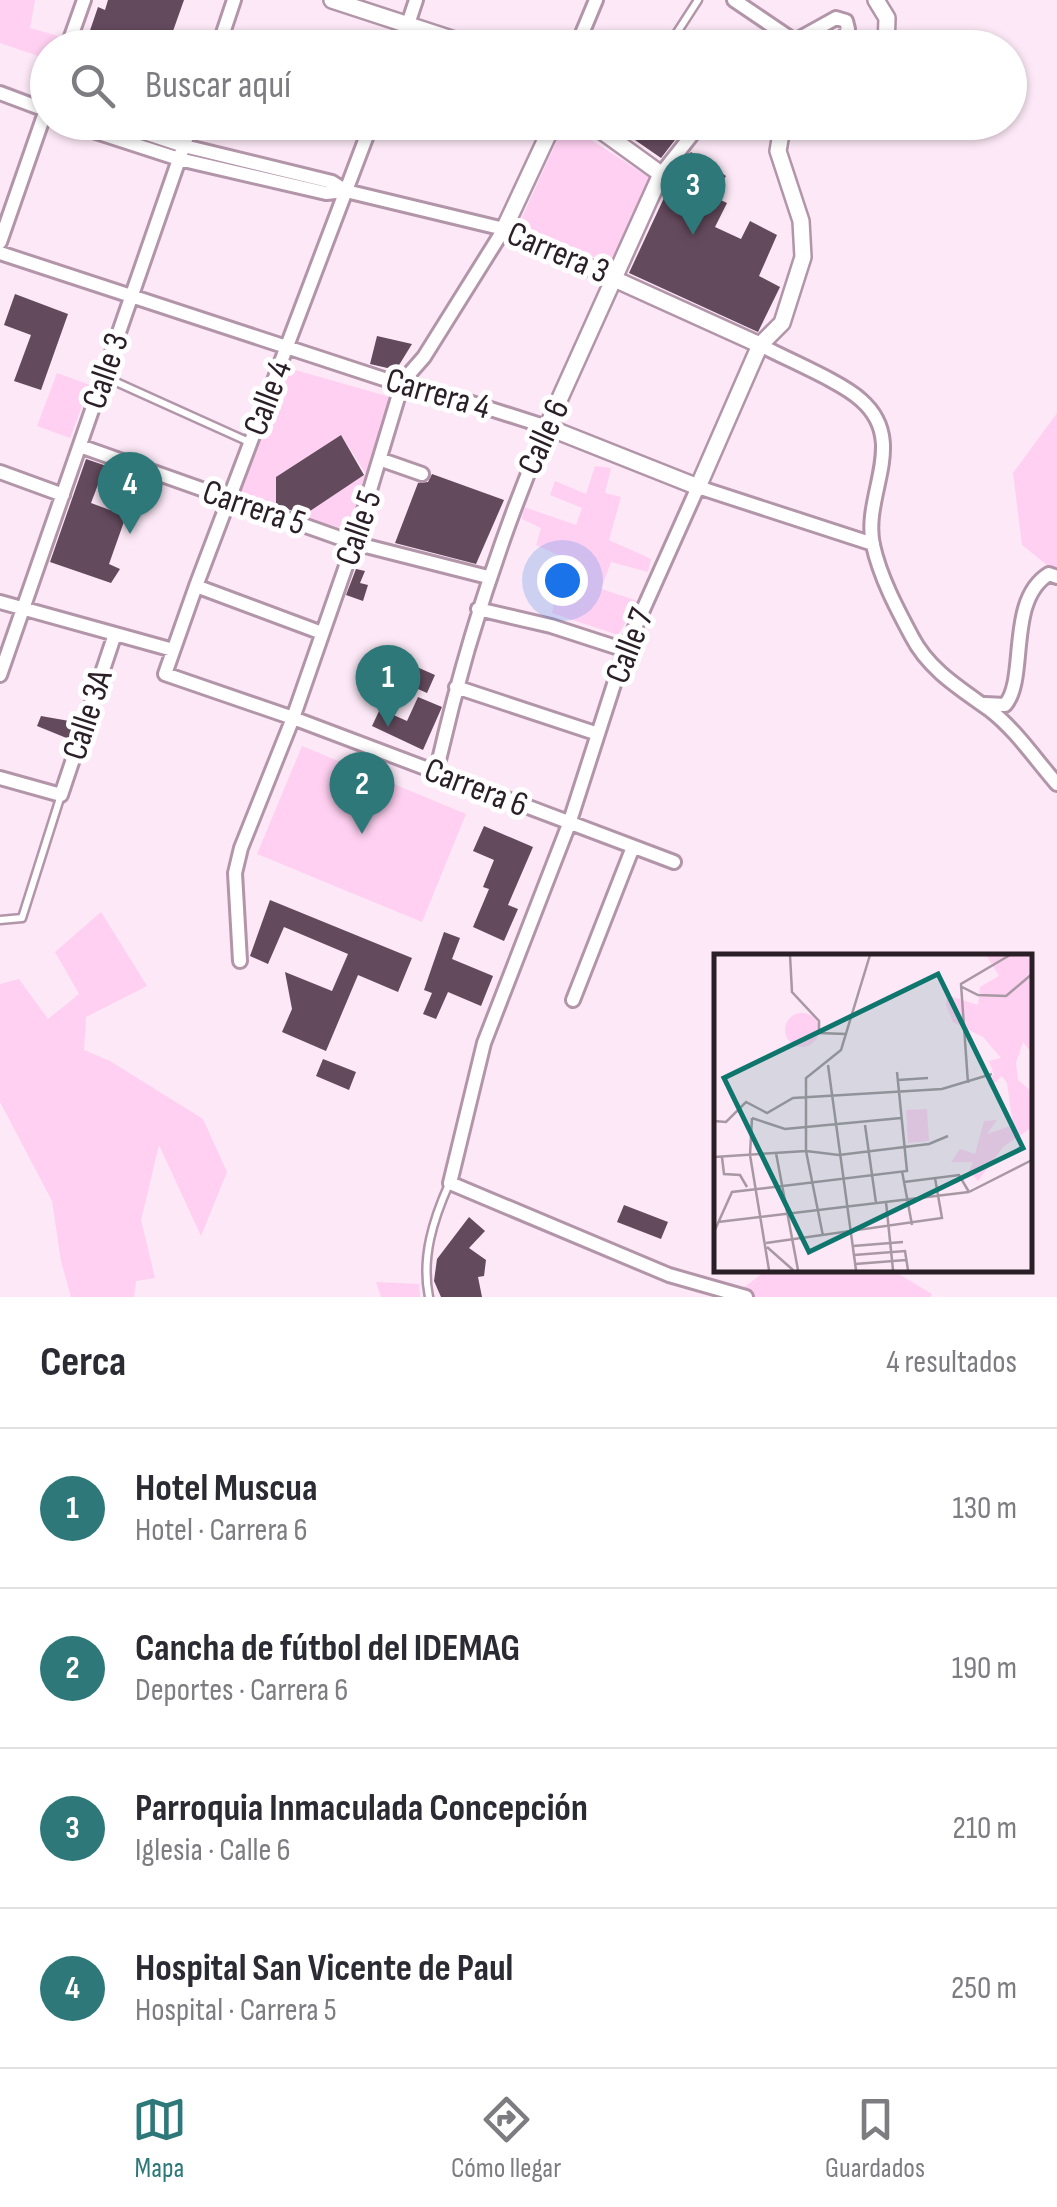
<!DOCTYPE html>
<html lang="es">
<meta charset="utf-8">
<style>
body{margin:0;font-family:"Sofia Sans Condensed",sans-serif;background:#f7f7f7;color:#2b2b33}
.you{position:absolute;left:562px;top:580px;width:35px;height:35px;margin:-25px;border:8px solid #fff;border-radius:50%;background:#1a73e8;box-shadow:0 0 0 15px #1a73e833}
.badge{display:grid;place-items:center;width:65px;height:65px;border-radius:50%;background:#2e7879;color:#fff;font-size:32px;font-weight:700}
.pin{position:absolute;translate:-50% -82px;filter:drop-shadow(0 2px 5px #0008)}
.pin::after{content:'';position:absolute;top:52px;width:35px;height:30px;background:inherit;clip-path:polygon(0 0,100% 0,50% 100%)}
.list{margin:0;padding:0;list-style:none}
h2{display:flex;justify-content:space-between;align-items:center;height:130px;margin:0;padding:0 40px;font-size:42px}
h2 small{font-size:32px;font-weight:400;color:#7c7c81}
.list li{display:grid;grid-template-columns:65px 1fr auto;gap:30px;align-items:center;box-sizing:border-box;height:160px;padding:0 40px;border-top:2px solid #e1e1e2}
.list b{display:block;font-size:38px;white-space:nowrap}
.list p{margin:0;font-size:32px;white-space:nowrap;color:#7c7c81}
.list em{font-size:32px;font-style:normal;color:#7c7c81}
.icon{flex:none;width:55px;height:55px;fill:none;stroke:currentColor;stroke-width:2;stroke-linecap:round;stroke-linejoin:round}
.map{position:relative;flex:none;width:1057px;height:1297px;overflow:hidden}
.search{position:absolute;background:#fff;box-shadow:0 2px 8px #0004;left:30px;right:30px;top:30px;height:110px;display:flex;align-items:center;gap:25px;box-sizing:border-box;padding:0 35px;border-radius:55px;color:#7c7c81;font-size:38px}
.sheet{height:770px;background:#fff}
nav{display:flex;justify-content:space-around;align-items:center;box-sizing:border-box;height:140px;border-top:2px solid #e1e1e2;background:#fff;font-size:28px;color:#7c7c81}
nav a{display:grid;justify-items:center;gap:5px}
nav .on{color:#2e7879}
.map>svg:first-child{display:block}
.green{fill:#ffd0f1}
.building{fill:#644a5d}
.lines{fill:none;stroke-linecap:round;stroke-linejoin:round}
.service-casing{stroke:#b295a9;stroke-width:11}
.minor-casing{stroke:#b295a9;stroke-width:18}
.tertiary-casing{stroke:#b295a9;stroke-width:20}
.service{stroke:#fff;stroke-width:6}
.minor{stroke:#fff;stroke-width:12}
.tertiary{stroke:#fff;stroke-width:15}
.labels{text-anchor:middle;dominant-baseline:central;stroke-width:10;stroke-linejoin:round;paint-order:stroke}
.street-label{font-size:35px;fill:#2a1f27;stroke:#fff}
.inset-road{fill:none;stroke:#a898a3;stroke-width:2.5}
.view{fill:#0f766e;fill-opacity:0.15;stroke:#0f766e;stroke-width:5}
.inset-edge{fill:none;stroke:#2a1f27;stroke-width:5}
</style>
<div class="map">
<svg width="1057" height="1297" viewBox="0 0 1057 1297">
<rect width="100%" height="100%" fill="#fce8f6"/>
<path class="green" d="M0,0H35L30,28L58,36L55,47L48,48L47,59L0,43Z
M565,123L650,178L611,264L518,226Z
M288,368L390,397L348,530L301,516L366,474L341,435L276,477V506L240,493Z
M57,373L90,385L70,438L37,426Z
M1057,413V573L1022,545L1013,473Z
M595,466L611,468L605,493L621,497L609,540L651,559L648,572L611,562L601,589L638,601L618,635L552,613L565,558L536,545L541,528L522,519L524,507L576,525L582,508L550,495L555,481L586,494Z
M302,746L466,814L422,922L257,854Z
M101,912L147,986L86,1017L84,1050L110,1061L203,1119L227,1172L201,1236L159,1145L141,1220L155,1278L136,1281L134,1297H71L61,1261L52,1201L0,1102V984L19,979L48,1019L79,994L55,952Z
M767,1270H892L932,1294L930,1297H731Z
M376,1282L419,1284L420,1297H381Z"/>
<path class="building" d="M108,0H184L167,48H84L98,7L105,10Z
M500,122H532L526,136Z
M609,122H678L685,127L661,158Z
M691,152L726,176L712,196L727,203L715,227L741,239L750,221L777,235L759,276L780,287L758,332L629,273L677,170Z
M15,294L68,314L41,390L14,381L31,335L4,325Z
M377,336L412,344L396,370L370,364Z
M341,435L364,475L304,515L276,505V477Z
M86,459L139,477L132,494L99,482L91,503L126,516L109,564L120,569L111,583L50,562Z
M432,474L504,500L476,564L395,543L418,483L428,482Z
M356,569L365,571L360,583L368,585L363,601L346,595Z
M410,664L435,675L427,693L402,682Z
M418,697L442,707L423,750L372,726L380,709L407,721Z
M41,716L75,722L69,739L37,726Z
M484,826L533,847L508,905L518,909L504,941L473,927L489,889L483,887L494,860L473,851Z
M270,900L412,958L398,992L358,975L326,1051L282,1032L292,1009L285,972L332,991L348,954L284,927L268,964L250,956Z
M444,932L460,938L452,959L493,976L481,1006L448,992L436,1019L423,1014L432,993L424,990Z
M323,1059L356,1072L349,1090L316,1076Z
M624,1205L668,1222L661,1239L617,1222Z
M469,1217L485,1231L469,1248L486,1260L484,1276L478,1277L482,1297H441L434,1281L437,1259Z"/>
<g class="lines">
<defs>
<path id="service" d="M667,48L698,0
M105,377L249,442
M0,920L22,918L61,795
M429,1297C421,1258 433,1220 449,1184"/>
<path id="minor" d="M734,0L793,40
M67,48L84,0
M218,48L234,0
M400,48L416,0
M576,48L596,0
M782,48L836,18L846,21L848,29L839,48
M0,93L48,111
M65,122L179,159L326,193L346,191L504,229L424,357L403,381L354,543L293,718L241,848L235,873L240,961
M111,122L184,146L332,182L346,191
M372,122L196,586L165,674L293,718L674,862
M661,174L702,122
M0,242L48,104
M0,253L396,383L403,381L547,427C499,540 463,653 436,773
M760,345C786,359 842,382 861,400C909,442 862,495 873,545C880,577 897,609 912,637C929,670 961,689 990,710C1015,729 1036,760 1057,784
M80,446L354,543L488,577
M382,460L422,474
M0,472L63,495
M196,586L322,633
M0,602L173,650
M478,609L551,626L625,650
M0,675L192,122
M456,687L598,734
M985,704L1005,705C1028,679 1006,600 1049,574L1057,577
M0,778L61,795L115,634
M573,1000L633,847
M746,1297L669,1275L450,1183L484,1043L569,824L625,650L698,487L873,544"/>
<path id="tertiary" d="M332,0L479,48
M876,0L887,18L886,48
M554,122L504,229L760,345
M589,122L661,174L547,427L698,487L760,345L782,323L803,257L801,221L778,151L783,122"/>
</defs>
<use href="#service" class="service-casing"/>
<use href="#minor" class="minor-casing"/>
<use href="#tertiary" class="tertiary-casing"/>
<use href="#service" class="service"/>
<use href="#minor" class="minor"/>
<use href="#tertiary" class="tertiary"/>
</g>
<g class="labels">
<g class="street-label">
<text transform="translate(558 253) rotate(23)">Carrera 3</text>
<text transform="translate(106 371) rotate(-71)">Calle 3</text>
<text transform="translate(438 394) rotate(16)">Carrera 4</text>
<text transform="translate(268 398) rotate(-69)">Calle 4</text>
<text transform="translate(544 437) rotate(-66)">Calle 6</text>
<text transform="translate(254 508) rotate(19)">Carrera 5</text>
<text transform="translate(359 528) rotate(-71)">Calle 5</text>
<text transform="translate(630 646) rotate(-69)">Calle 7</text>
<text transform="translate(88 715) rotate(-72)">Calle 3A</text>
<text transform="translate(476 788) rotate(21)">Carrera 6</text>
</g>
</g>
<g transform="translate(714 954)">
<rect width="318" height="318" fill="#fce8f6"/>
<path d="M272,1H317V98L309,88L302,109L304,126L317,137V174L289,193L264,227L255,217L259,208H237L246,195L261,200L270,167L283,166L273,180L299,171L293,129L288,122L276,133L273,126L280,121L275,107L287,104L269,83L239,68L232,51L233,41L264,51L266,33L285,22ZM71 76a17 17 0 1 1 34 0a17 17 0 1 1-34 0ZM213,155L215,187L194,189L192,156Z" fill="#ffd0f1"/>
<path class="inset-road" d="M76,1L78,38L105,67V79L132,80M246,32L264,41L292,42L318,20M114,111L142,316M184,126L214,124M254,129L247,30L296,1M38,164L36,201L55,316M38,164L71,175L187,164M0,167L12,168L32,148L53,159L79,144L228,135L278,120M151,171L162,249M62,199L84,316M0,203L92,197L125,201L215,190L234,182M8,203L10,220L26,221L33,233M188,217L198,271M190,228L245,221L255,238M255,238L318,206M172,248L179,316M4,268L255,238M0,278L18,238L193,217L183,118M109,282L92,197V124L127,96L156,1M52,289L228,264L221,224M139,292L189,288M53,293L79,316M140,301L191,297L194,316M141,310L192,306"/>
<path class="view" d="M224,20L309,194L95,298L10,124Z"/>
<rect width="318" height="318" class="inset-edge"/>
</g>
</svg>
<div class="you"></div>
<div class="pin badge" style="left:388px;top:727px">1</div>
<div class="pin badge" style="left:362px;top:834px">2</div>
<div class="pin badge" style="left:693px;top:235px">3</div>
<div class="pin badge" style="left:130px;top:534px">4</div>
<div class="search"><svg class="icon" aria-label="search" viewBox="0 0 24 24"><circle cx="10" cy="10" r="6"/><path d="M15 15l6 6"/></svg>Buscar aquí</div>
</div>
<section class="sheet">
<h2>Cerca<small>4 resultados</small></h2>
<ul class="list">
<li><span class="badge">1</span><div><b>Hotel Muscua</b><p>Hotel · Carrera 6</p></div><em>130 m</em></li>
<li><span class="badge">2</span><div><b>Cancha de fútbol del IDEMAG</b><p>Deportes · Carrera 6</p></div><em>190 m</em></li>
<li><span class="badge">3</span><div><b>Parroquia Inmaculada Concepción</b><p>Iglesia · Calle 6</p></div><em>210 m</em></li>
<li><span class="badge">4</span><div><b>Hospital San Vicente de Paul</b><p>Hospital · Carrera 5</p></div><em>250 m</em></li>
</ul>
</section>
<nav>
<a class="on"><svg class="icon" aria-label="map" viewBox="0 0 24 24"><path d="M3 6l6-2 6 2 6-2v14l-6 2-6-2-6 2zM9 4v14M15 6v14"/></svg>Mapa</a>
<a><svg class="icon" aria-label="directions" viewBox="0 0 24 24"><path d="M12 3l9 9-9 9-9-9zM9 14v-3h6M13 9l2 2-2 2"/></svg>Cómo llegar</a>
<a><svg class="icon" aria-label="saved" viewBox="0 0 24 24"><path d="M7 4h10v16l-5-4-5 4z"/></svg>Guardados</a>
</nav>
